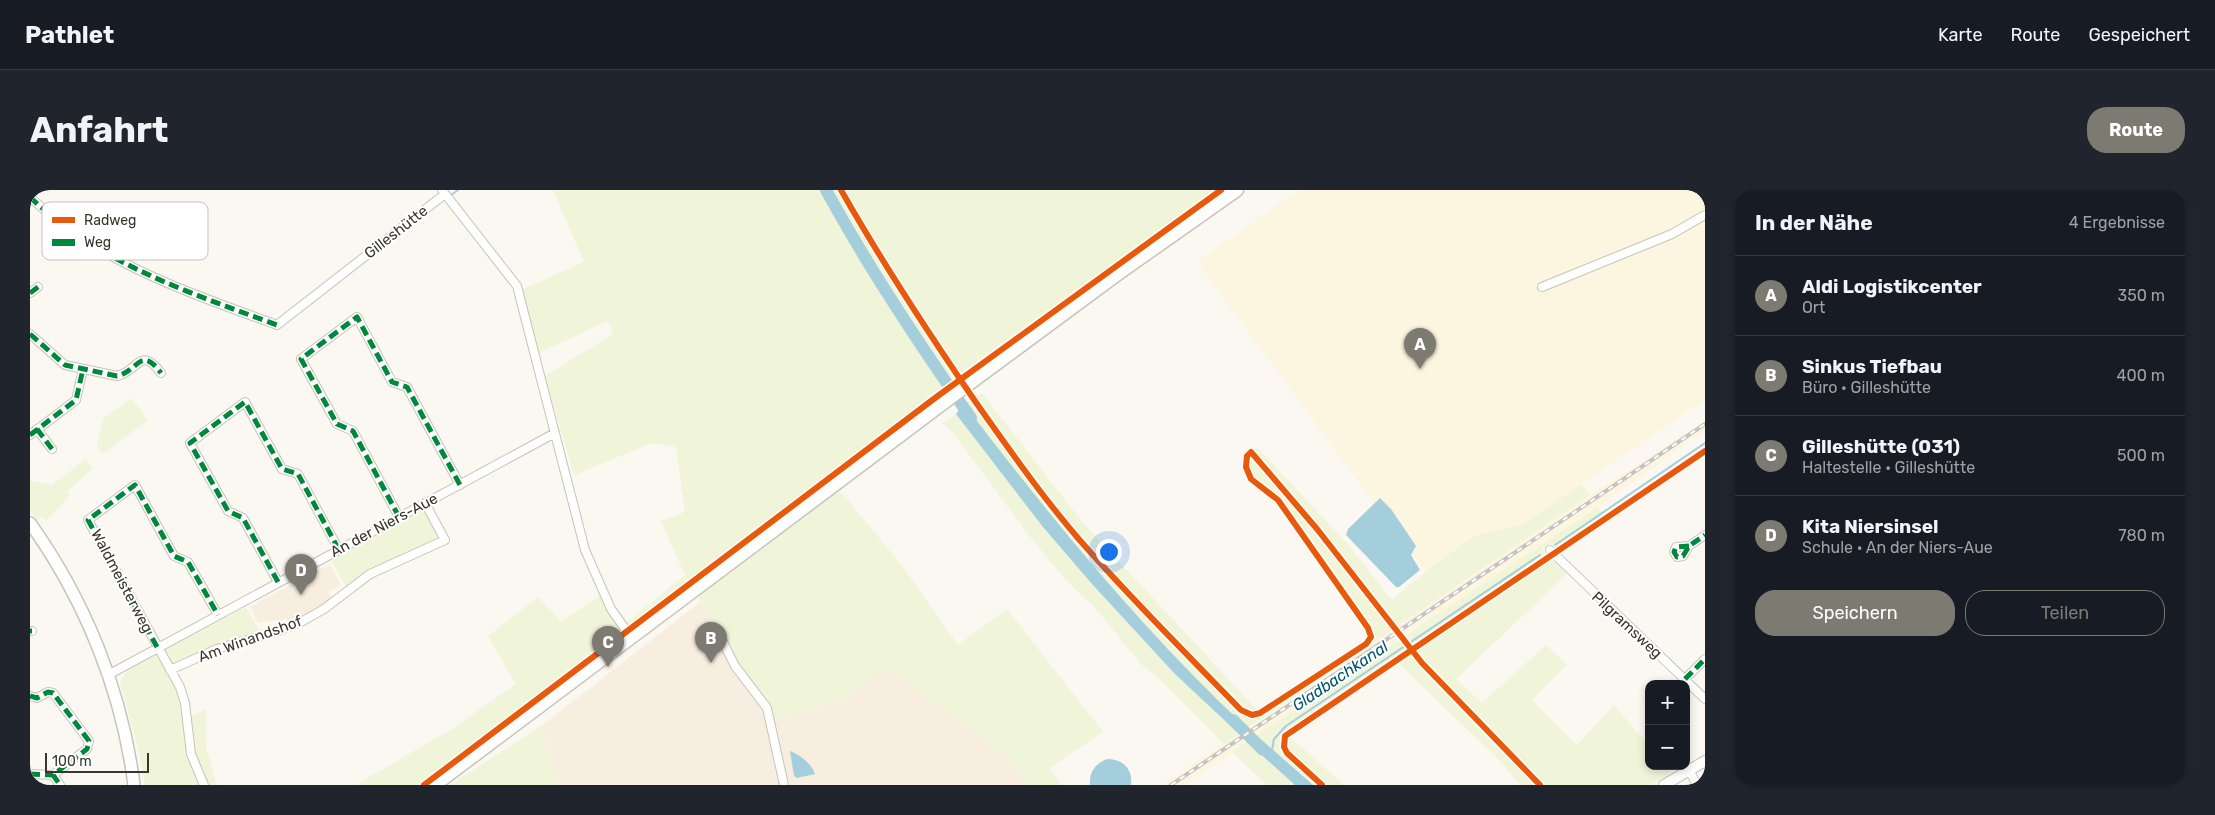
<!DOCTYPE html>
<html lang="de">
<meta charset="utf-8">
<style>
body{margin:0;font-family:Rubik,sans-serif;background:#20242c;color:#f1f3f6}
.controls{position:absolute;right:15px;bottom:15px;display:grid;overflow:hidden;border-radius:10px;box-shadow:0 2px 8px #0003}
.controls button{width:45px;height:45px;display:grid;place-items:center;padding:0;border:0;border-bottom:1px solid #363941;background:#171b24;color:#f1f3f6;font:25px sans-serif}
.scale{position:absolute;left:15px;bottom:12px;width:104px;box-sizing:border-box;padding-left:5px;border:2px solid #39362c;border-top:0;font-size:14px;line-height:18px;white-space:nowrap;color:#39362c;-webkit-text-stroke:4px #fff;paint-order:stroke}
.you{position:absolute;left:1078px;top:361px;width:18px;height:18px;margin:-12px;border:4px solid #fff;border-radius:50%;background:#1a73e8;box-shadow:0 0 0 8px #1a73e833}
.badge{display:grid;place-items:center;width:32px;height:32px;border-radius:50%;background:#7d7a71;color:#fff;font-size:16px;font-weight:700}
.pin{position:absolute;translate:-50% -41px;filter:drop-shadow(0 1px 2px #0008)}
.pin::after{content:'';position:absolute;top:26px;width:18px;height:15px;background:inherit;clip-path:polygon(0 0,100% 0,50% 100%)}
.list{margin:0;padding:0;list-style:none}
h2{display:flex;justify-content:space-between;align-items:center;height:65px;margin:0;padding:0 20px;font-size:21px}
h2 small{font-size:16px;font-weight:400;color:#9ea1a6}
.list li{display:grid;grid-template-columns:32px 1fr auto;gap:15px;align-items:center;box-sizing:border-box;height:80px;padding:0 20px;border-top:1px solid #363941}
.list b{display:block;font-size:19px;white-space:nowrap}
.list p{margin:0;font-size:16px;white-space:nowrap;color:#9ea1a6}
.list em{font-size:16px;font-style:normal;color:#9ea1a6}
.actions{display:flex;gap:10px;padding:15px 20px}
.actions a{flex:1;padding:11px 0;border:1px solid #7d7a71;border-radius:20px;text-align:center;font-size:18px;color:#7d7a71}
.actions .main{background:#7d7a71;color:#fff}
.map{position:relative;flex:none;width:1675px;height:595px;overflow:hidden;border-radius:20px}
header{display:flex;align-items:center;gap:30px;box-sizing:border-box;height:70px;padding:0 25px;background:#171b24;border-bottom:1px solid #363941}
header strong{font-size:24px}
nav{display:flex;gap:28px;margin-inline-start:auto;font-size:18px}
.intro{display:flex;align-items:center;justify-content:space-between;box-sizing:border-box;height:120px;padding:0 30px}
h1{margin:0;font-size:35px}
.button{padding:12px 22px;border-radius:20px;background:#7d7a71;color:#fff;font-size:18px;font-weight:700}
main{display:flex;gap:30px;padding:0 30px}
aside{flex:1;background:#171b24;border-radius:20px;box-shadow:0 2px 8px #0003}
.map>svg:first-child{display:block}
.commercial{fill:#f8eee0}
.built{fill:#fcf5df}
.green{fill:#f0f4d8}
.water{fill:#a5cedc}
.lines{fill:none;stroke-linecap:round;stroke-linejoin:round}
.stream{stroke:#a5cedc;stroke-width:2}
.river{stroke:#a5cedc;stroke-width:12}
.minor-casing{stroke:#c5c3bb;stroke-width:10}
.tertiary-casing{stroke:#c5c3bb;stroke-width:12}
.secondary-casing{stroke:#c5c3bb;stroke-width:14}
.primary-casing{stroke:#c5c3bb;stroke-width:15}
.minor{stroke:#fefefd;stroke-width:8}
.tertiary{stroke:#fefefd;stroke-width:10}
.secondary{stroke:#fefefd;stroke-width:11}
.primary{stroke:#fefefd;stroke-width:12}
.rail-casing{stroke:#c4c3c0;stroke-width:4}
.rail{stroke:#fff;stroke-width:2;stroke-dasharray:5.5;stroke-linecap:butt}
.quiet{stroke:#00873e;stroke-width:5;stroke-dasharray:10 5;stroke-linecap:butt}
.cycleway-casing{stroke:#fff;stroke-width:9}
.cycleway{stroke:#e8590c;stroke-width:6}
.labels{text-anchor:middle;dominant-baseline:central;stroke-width:4;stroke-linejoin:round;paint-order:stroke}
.street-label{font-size:15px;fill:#39362c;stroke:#fff}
.water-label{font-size:16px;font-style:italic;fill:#00566d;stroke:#fff}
.key{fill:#fff;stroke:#c4c3c0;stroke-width:1}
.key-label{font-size:14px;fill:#39362c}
</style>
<header>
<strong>Pathlet</strong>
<nav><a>Karte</a><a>Route</a><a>Gespeichert</a></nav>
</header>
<div class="intro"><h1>Anfahrt</h1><a class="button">Route</a></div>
<main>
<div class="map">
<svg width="1675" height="595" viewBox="0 0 1675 595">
<rect width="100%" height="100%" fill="#faf8f0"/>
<path class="commercial" d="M300,374L311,395L299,402L302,408L277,425L259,433L255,428L248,432L247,430L228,433L220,417Z
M670,412L716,486L814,508L855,478L895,505L975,565L996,590L997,595H527L512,543L514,534Z"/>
<path class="built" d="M1274,0H1675V209L1493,334L1444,346L1395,382L1167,72L1263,4Z
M1675,231V241L1568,317L1155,595H1131L1560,305Z"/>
<path class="green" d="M523,0H791L824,59L913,196L897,207L902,215L608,438L595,434L655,385L631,331L655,322L646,257L622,253L544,285L515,186L583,144L578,131L508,163L491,100L554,72Z
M799,0H1187L919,191L873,121Z
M952,203L1053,333L1230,523L1335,454L1341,447L1338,438L1248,310L1221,289L1216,277L1217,266L1227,257L1316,352L1362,410L1395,382L1444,346L1493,334L1552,294L1560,305L1217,538C1112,440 1021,328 934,214Z
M101,208L118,230L73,264L67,257L73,229Z
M926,224L1062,394L1144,483L1209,544L1194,554L1131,491L1110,473L1067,420L1035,389L1001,348L920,239L915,235L911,234Z
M56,269L63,279L37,301L40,305L16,331L11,327L7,331L0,321V290L22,295Z
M808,301L818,310L873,377L928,455L977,419L1073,542L1020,578L1032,595H997L996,590L975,565L895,505L855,478L814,508L749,528L738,523L670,412L668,405Z
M1568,317L1574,327L1528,359L1521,353L1512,359L1518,369L1520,368L1538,383L1426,489L1452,513L1516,455L1537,475L1502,510L1547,555L1584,515L1619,556V576H1637L1640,584L1621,595H1490L1468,569L1366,471L1258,545L1314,595H1283L1226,546Z
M394,321L408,345L405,353L336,384L316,397L301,370Z
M572,405L584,431L594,442L589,450L544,480L391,595H326L425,537L486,494L458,446L508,407L531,431Z
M216,417L230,442L182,459L145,475L140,472L135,459Z
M126,463L146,500L153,526L158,569L171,595H115L108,557L90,493C96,477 111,471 126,463Z
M176,519V557L187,595H175L168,582L157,528Z
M514,534L512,543L527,595H420Z
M1217,552L1265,595H1237L1202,562Z"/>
<path class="water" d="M934,214C1021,328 1112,440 1217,538L1209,544L1144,483L1062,394L1013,337L926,224Z
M1350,308L1361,319L1386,356L1381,365L1390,380L1369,397H1366L1316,345L1318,339Z
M1226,545L1283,595H1265L1217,552Z
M760,561C769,564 782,574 785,584L767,588L764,586Z
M1077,569C1093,569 1103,579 1101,595H1060C1059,582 1065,574 1077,569Z"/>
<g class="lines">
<path class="stream" d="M421,5L428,0
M1525,355L1675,253
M1242,560L1244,549L1256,536L1510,365"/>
<path class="river" d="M796,0C839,79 889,154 941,228
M1203,530L1233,560"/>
<defs>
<path id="minor" d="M412,0L487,96L555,360L581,419L601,447
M0,7C70,74 158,102 247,135L415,4
M1512,97L1642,44L1675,25
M0,103L8,97
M0,144L35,175L87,186C109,181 110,155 131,183
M7,239L22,259
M0,245L46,210L53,179
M369,327L323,241L307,234L271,169L327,127L362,192L377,197L430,295
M1659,356L1646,357L1644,362L1647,367L1653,366L1659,356L1675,345
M1520,360L1675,509
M248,392L213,328L198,321L160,253L215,212L252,279L268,284L309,360
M0,441H2
M691,448L705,476L737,518L754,595
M140,480L187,459L248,441L271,432L294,419L340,384L415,350L395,313
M78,485L525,243
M1655,489L1675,469
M0,506L7,508L18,502L23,503L59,551L57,559L23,585L30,595
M1659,580L1667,595
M0,584L23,585
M174,595L161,564L155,513L150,497L58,330L105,295L144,366L158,372L188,425"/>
<path id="tertiary" d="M1634,595L1675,571"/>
<path id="secondary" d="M0,333C55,410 92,501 104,595"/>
<path id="primary" d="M405,595L935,197L1088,84L1207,0"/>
</defs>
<use href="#minor" class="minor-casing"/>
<use href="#tertiary" class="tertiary-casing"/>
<use href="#secondary" class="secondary-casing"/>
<use href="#primary" class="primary-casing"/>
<use href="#minor" class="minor"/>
<use href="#tertiary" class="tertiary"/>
<use href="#secondary" class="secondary"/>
<use href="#primary" class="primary"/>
<defs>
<path id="rail" d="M1141,595L1675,234"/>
</defs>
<use href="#rail" class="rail-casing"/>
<use href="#rail" class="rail"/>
<path class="quiet" d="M0,7C70,74 158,102 247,135
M0,103L8,97
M0,144L35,175L87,186C109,181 110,155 131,183
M7,239L22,259
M0,245L46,210L53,179
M369,327L323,241L307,234L271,169L327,127L362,192L377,197L430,295
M1659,356L1646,357L1644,362L1647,367L1653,366L1659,356L1675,345
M248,392L213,328L198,321L160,253L215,212L252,279L268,284L309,360
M0,441H2
M127,457L58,330L105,295L144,366L158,372L188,425
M1655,489L1675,469
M0,506L7,508L18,502L23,503L59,551L57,559L23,585L30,595
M0,584L23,585"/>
<defs>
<path id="cycleway" d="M811,0C853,74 899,144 947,214C979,259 1011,305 1047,347C1099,407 1156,463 1211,520L1222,525L1230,523L1336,454L1341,447L1338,438L1248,310L1221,289L1216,277L1217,266L1221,262L1287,339L1392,473L1510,595
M394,595L905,208L1191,0
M1292,595L1257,563L1254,557L1255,546L1675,261"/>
</defs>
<use href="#cycleway" class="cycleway-casing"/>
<use href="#cycleway" class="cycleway"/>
</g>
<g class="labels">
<g class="street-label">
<text transform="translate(366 42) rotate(-38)">Gilleshütte</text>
<text transform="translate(354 335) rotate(-28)">An der Niers-Aue</text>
<text transform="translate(92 391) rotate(62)">Waldmeisterweg</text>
<text transform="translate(1597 435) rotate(43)">Pilgramsweg</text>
<text transform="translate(220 449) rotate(-20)">Am Winandshof</text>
</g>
<g class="water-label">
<text transform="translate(1310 486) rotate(-34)">Gladbachkanal</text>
</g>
</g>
<rect x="12" y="12" width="166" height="58" rx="8" class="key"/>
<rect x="22" y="27" width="23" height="6" fill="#e8590c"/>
<rect x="22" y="49" width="23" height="7" fill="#00873e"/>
<g class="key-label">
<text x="54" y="35">Radweg</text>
<text x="54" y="57">Weg</text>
</g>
</svg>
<div class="controls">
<button>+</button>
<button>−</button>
</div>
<div class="scale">100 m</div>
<div class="you"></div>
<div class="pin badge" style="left:1390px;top:179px">A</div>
<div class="pin badge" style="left:681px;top:473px">B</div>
<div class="pin badge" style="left:578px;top:477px">C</div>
<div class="pin badge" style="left:271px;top:405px">D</div>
</div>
<aside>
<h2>In der Nähe<small>4 Ergebnisse</small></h2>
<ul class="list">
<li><span class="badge">A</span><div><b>Aldi Logistikcenter</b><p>Ort</p></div><em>350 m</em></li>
<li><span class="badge">B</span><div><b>Sinkus Tiefbau</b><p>Büro · Gilleshütte</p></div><em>400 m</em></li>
<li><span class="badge">C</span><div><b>Gilleshütte (031)</b><p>Haltestelle · Gilleshütte</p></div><em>500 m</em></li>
<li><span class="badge">D</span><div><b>Kita Niersinsel</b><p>Schule · An der Niers-Aue</p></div><em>780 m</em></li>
</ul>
<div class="actions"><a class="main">Speichern</a><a>Teilen</a></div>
</aside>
</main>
